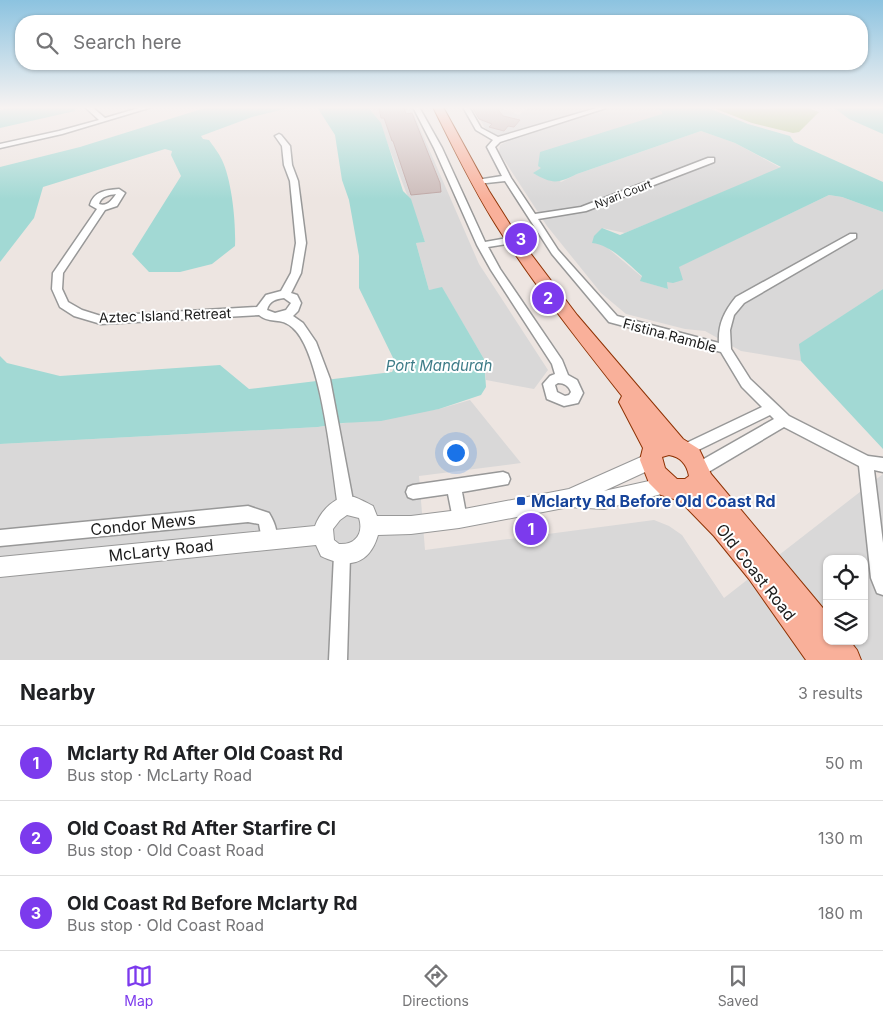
<!DOCTYPE html>
<meta charset="utf-8">
<style>
body{margin:0;font-family:Inter,sans-serif;background:#f6f6f6;color:#202124}
.controls{position:absolute;right:15px;bottom:15px;display:grid;overflow:hidden;border-radius:10px;box-shadow:0 1px 4px #0004}
.controls button{width:45px;height:45px;display:grid;place-items:center;padding:0;border:0;border-bottom:1px solid #e0e0e0;background:#fff;color:#202124;font:25px sans-serif}
.you{position:absolute;left:455px;top:452px;width:18px;height:18px;margin:-12px;border:4px solid #fff;border-radius:50%;background:#1a73e8;box-shadow:0 0 0 8px #1a73e833}
.badge{display:grid;place-items:center;width:32px;height:32px;border-radius:50%;background:#7c3aed;color:#fff;font-size:16px;font-weight:700}
.pin{position:absolute;translate:-50% -50%;border:2px solid #fff;box-shadow:0 1px 5px #0006}
.list{margin:0;padding:0;list-style:none}
h2{display:flex;justify-content:space-between;align-items:center;height:65px;margin:0;padding:0 20px;font-size:21px}
h2 small{font-size:16px;font-weight:400;color:#757577}
.list li{display:grid;grid-template-columns:32px 1fr auto;gap:15px;align-items:center;box-sizing:border-box;height:75px;padding:0 20px;border-top:1px solid #e0e0e0}
.list b{display:block;font-size:19px;white-space:nowrap}
.list p{margin:0;font-size:16px;white-space:nowrap;color:#757577}
.list em{font-size:16px;font-style:normal;color:#757577}
.icon{flex:none;width:28px;height:28px;fill:none;stroke:currentColor;stroke-width:2;stroke-linecap:round;stroke-linejoin:round}
.map{position:relative;flex:none;width:883px;height:660px;overflow:hidden}
.search{position:absolute;background:#fff;box-shadow:0 1px 4px #0004;left:15px;right:15px;top:15px;height:55px;display:flex;align-items:center;gap:12px;box-sizing:border-box;padding:0 18px;border-radius:20px;color:#757577;font-size:19px}
.sheet{height:290px;background:#fff}
nav{display:flex;justify-content:space-around;align-items:center;box-sizing:border-box;height:70px;border-top:1px solid #e0e0e0;background:#fff;font-size:14px;color:#757577}
nav a{display:grid;justify-items:center;gap:2px}
nav .on{color:#7c3aed}
.map>svg:first-child{display:block}
.residential{fill:#d9d8d8;fill-rule:evenodd}
.forest{fill:#b7cb96}
.water{fill:#a2d9d4}
.building{fill:#ccbcba;stroke:#bea6a4}
.lines{fill:none;stroke-linecap:round;stroke-linejoin:round}
.minor-casing{stroke:#989898;stroke-width:3}
.tertiary-casing{stroke:#989898;stroke-width:2}
.primary-casing{stroke:#8e3204;stroke-width:2}
.minor{fill:#fff;fill-rule:evenodd}
.tertiary{fill:#fff;fill-rule:evenodd}
.primary{fill:#f9b09a;fill-rule:evenodd}
.transit-dot{fill:#1a4fb4;stroke:#fff;stroke-width:2}
.labels{text-anchor:middle;dominant-baseline:central;stroke-width:4;stroke-linejoin:round;paint-order:stroke}
.far-street-label{font-size:11px;fill:#1b1b1b;stroke:#fff}
.street-label{font-size:14px;fill:#1b1b1b;stroke:#fff}
.water-label{font-size:15px;font-style:italic;fill:#3f7d89;stroke:#fff}
.near-transit-label{font-size:16px;font-weight:bold;fill:#164399;stroke:#fff;text-anchor:start}
.near-street-label{font-size:16px;fill:#1b1b1b;stroke:#fff}
</style>
<div class="map">
<svg width="883" height="660" viewBox="0 0 883 660">
<rect width="100%" height="100%" fill="#ede5e1"/>
<path class="residential" d="M369,107H404L412,110L479,264L548,370L534,389L486,380L484,359L442,288L429,290L416,243L425,242L379,121Z
M473,107H499L519,115L529,107H653L662,112V114L539,166H542L561,182L577,174L701,131L735,143L781,168L625,233L602,228L603,244L642,277L641,281L668,289L667,282L678,267L829,195L842,197L883,212V289L800,344L801,361L741,351L705,331L685,329L626,314L601,293L547,226L499,152L500,145L508,141L491,133L485,128Z
M470,400L521,463L419,476L425,550L654,520L669,526L682,535L724,598L883,474V660H0V444L318,427L439,409ZM827,559H864V641H827Z"/>
<path class="forest" d="M711,107L768,109C784,104 804,105 819,112L799,132L793,133L752,123Z"/>
<path class="water" d="M16,107H76L75,111L0,128V110Z
M208,107H292L252,117L201,136L203,139L209,140C213,146 219,153 222,160C232,181 236,223 235,246L212,264L180,272H149L132,254L181,176L171,155L172,151L165,149L43,187L34,218L0,262V167L80,147Z
M317,107H368L381,123L403,191L411,199L425,242L416,243L429,290L442,287L484,359L486,387L481,395L439,409L381,421L343,423L318,427L0,444V356L7,363L60,376L220,365L249,389L392,372L396,364L359,288V256L349,200L342,180L335,135Z
M654,107H706L748,124L790,136L794,142L883,182V212L842,197L829,195L679,267L683,280L673,283L667,282L668,289L640,281L642,276C627,263 611,245 592,243L594,236L602,228L620,235L781,167L735,143L701,131L577,174C557,184 552,184 533,173L541,168L538,166L540,152L662,114V112Z
M833,107H883V134L849,119Z
M883,289V449L801,361L799,344Z"/>
<path class="building" d="M379,107H399L404,108L406,114L412,113L440,183L441,192L411,195L393,141H392L384,118H381Z
M472,107H496L503,116L520,120L514,127L508,126L504,131L489,127L492,124L479,119Z"/>
<g class="lines">
<defs>
<path id="minor" d="M85,107H92L105,118L142,107H152L62,134L0,148V144L59,131L99,120Z
M413,107H419L442,148L485,242L513,237L518,240L513,243L488,247L500,269L562,360L568,375L577,380L583,393L578,403L564,406L547,399L543,384L550,376L555,374L552,364L491,270L477,245L434,148ZM558,383C564,383 569,386 571,392L569,395L565,396L557,392L555,385Z
M463,107H469L481,128L498,137L600,107L606,108L500,142L495,147L511,178L535,214L581,207L708,158H714V162L586,211L538,219L558,250L617,316L719,343C718,324 724,312 736,297L850,234H856V238L744,303L734,315L730,330L731,349L750,379L789,416L868,456L883,458V472L874,470L883,543V595L877,593L871,578L859,466L784,427L705,474L700,476L695,474L693,469L695,464L774,419L770,415L690,454L685,456L680,454L678,450L680,446L762,407L742,387L721,352L609,322L552,254L505,181L477,184L473,182L477,180L502,176L487,147L493,140L476,130Z
M279,134L281,135L290,146L292,165L298,181L306,243L301,273L291,293L297,295L301,303L298,311L293,316L303,323L316,342L330,379L354,506L351,511L346,513L341,511L338,506C332,467 321,352 293,328C280,316 272,325 259,315L101,324L74,316L60,307L52,289L53,273L97,209L90,205C94,191 106,190 119,189L125,193L117,206L105,210L63,273L62,289L68,302L82,310L101,316L257,307L266,295L281,291L291,273L296,243L290,181L284,165L282,146L275,136ZM116,194C112,200 107,207 99,204C101,196 109,195 116,194ZM284,298L291,303L286,310L275,313L267,310C269,301 276,299 284,298Z
M503,472L508,474L510,479L508,484L462,492L467,519L464,524L459,527L454,524L448,494L413,499L408,497L406,492L408,487L413,485Z
M248,506L269,513C275,523 279,533 275,545L269,547L263,545L259,524L248,522L0,546V530Z
M342,547L348,549L350,555L347,660H329L334,555L336,549Z"/>
<path id="tertiary" d="M650,453L656,455L659,461L656,467L604,491L667,477L673,479L676,485L673,491L604,509L569,507L459,528L411,534L378,535C369,566 347,569 321,556L316,545L0,577V557L315,526C320,512 336,493 354,497C360,499 367,503 373,506L377,516H411L459,510L569,489ZM347,515L359,518C364,534 355,545 339,544L334,540L333,529L340,520Z"/>
<path id="primary" d="M433,107H443L489,191L518,237L577,315L683,439L699,449L711,474L827,613V641H850L857,650L861,660H806L749,579L714,536L680,501L661,495L649,483L640,460L643,448L619,402L622,396C578,340 534,285 496,225C472,187 453,147 433,107ZM669,455C681,457 687,465 689,476L685,479H677L665,468L662,457Z"/>
</defs>
<use href="#minor" class="minor-casing"/>
<use href="#tertiary" class="tertiary-casing"/>
<use href="#primary" class="primary-casing"/>
<use href="#minor" class="minor"/>
<use href="#tertiary" class="tertiary"/>
<use href="#primary" class="primary"/>
</g>
<linearGradient id="sky" x2="0" y2="1"><stop stop-color="#8cc3e0"/><stop offset="0.54" stop-color="#f7f3f2"/><stop offset="1" stop-color="#f7f3f2" stop-opacity="0"/></linearGradient>
<rect width="883" height="199" fill="url(#sky)"/>
<rect class="transit-dot" x="516" y="496" width="10" height="10" rx="2.5"/>
<g class="labels">
<g class="far-street-label">
<text transform="translate(623 194) rotate(-21)">Nyari Court</text>
</g>
<g class="street-label">
<text transform="translate(165 315) rotate(-2)">Aztec Island Retreat</text>
<text transform="translate(670 335) rotate(15)">Fistina Ramble</text>
</g>
<g class="water-label">
<text x="439" y="365">Port Mandurah</text>
</g>
<g class="near-transit-label">
<text x="531" y="501">Mclarty Rd Before Old Coast Rd</text>
</g>
<g class="near-street-label">
<text transform="translate(143 524) rotate(-6)">Condor Mews</text>
<text transform="translate(161 550) rotate(-6)">McLarty Road</text>
<text transform="translate(756 572) rotate(52)">Old Coast Road</text>
</g>
</g>
</svg>
<div class="controls">
<button><svg class="icon" aria-label="locate" viewBox="0 0 24 24"><circle cx="12" cy="12" r="6"/><path d="M12 2v4M12 18v4M2 12h4M18 12h4"/></svg></button>
<button><svg class="icon" aria-label="layers" viewBox="0 0 24 24"><path d="M12 4l9 5-9 5-9-5zM3 14l9 5 9-5"/></svg></button>
</div>
<div class="you"></div>
<div class="pin badge" style="left:531px;top:529px">1</div>
<div class="pin badge" style="left:548px;top:298px">2</div>
<div class="pin badge" style="left:521px;top:239px">3</div>
<div class="search"><svg class="icon" aria-label="search" viewBox="0 0 24 24"><circle cx="10" cy="10" r="6"/><path d="M15 15l6 6"/></svg>Search here</div>
</div>
<section class="sheet">
<h2>Nearby<small>3 results</small></h2>
<ul class="list">
<li><span class="badge">1</span><div><b>Mclarty Rd After Old Coast Rd</b><p>Bus stop · McLarty Road</p></div><em>50 m</em></li>
<li><span class="badge">2</span><div><b>Old Coast Rd After Starfire Cl</b><p>Bus stop · Old Coast Road</p></div><em>130 m</em></li>
<li><span class="badge">3</span><div><b>Old Coast Rd Before Mclarty Rd</b><p>Bus stop · Old Coast Road</p></div><em>180 m</em></li>
</ul>
</section>
<nav>
<a class="on"><svg class="icon" aria-label="map" viewBox="0 0 24 24"><path d="M3 6l6-2 6 2 6-2v14l-6 2-6-2-6 2zM9 4v14M15 6v14"/></svg>Map</a>
<a><svg class="icon" aria-label="directions" viewBox="0 0 24 24"><path d="M12 3l9 9-9 9-9-9zM9 14v-3h6M13 9l2 2-2 2"/></svg>Directions</a>
<a><svg class="icon" aria-label="saved" viewBox="0 0 24 24"><path d="M7 4h10v16l-5-4-5 4z"/></svg>Saved</a>
</nav>
